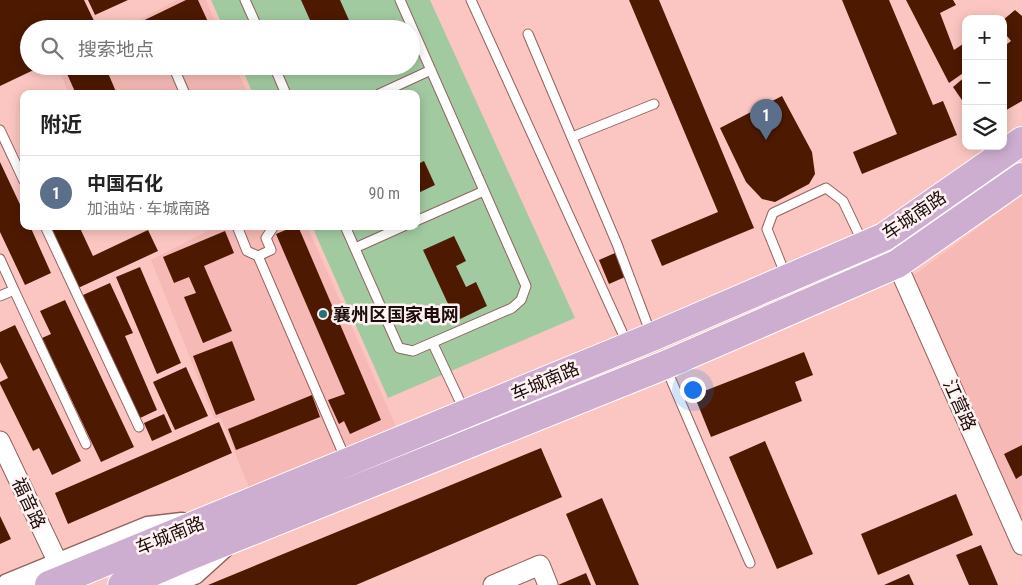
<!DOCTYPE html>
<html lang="zh">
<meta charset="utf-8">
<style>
body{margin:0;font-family:"Roboto Condensed","Noto Sans SC",sans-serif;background:#f6f6f6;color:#222}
.controls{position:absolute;right:15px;top:15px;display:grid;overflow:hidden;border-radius:10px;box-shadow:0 2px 12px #0003}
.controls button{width:45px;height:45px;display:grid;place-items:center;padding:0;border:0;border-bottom:1px solid #e0e0e0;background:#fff;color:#222;font:25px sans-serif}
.you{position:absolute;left:692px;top:389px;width:18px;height:18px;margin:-12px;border:4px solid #fff;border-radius:50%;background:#1a73e8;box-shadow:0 0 0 8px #1a73e833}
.badge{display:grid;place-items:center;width:32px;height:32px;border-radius:50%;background:#b45309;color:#fff;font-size:16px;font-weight:700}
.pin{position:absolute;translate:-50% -41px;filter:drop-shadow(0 1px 2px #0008)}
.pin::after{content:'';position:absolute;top:26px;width:18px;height:15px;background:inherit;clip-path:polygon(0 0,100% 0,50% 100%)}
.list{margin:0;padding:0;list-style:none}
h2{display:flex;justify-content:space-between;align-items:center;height:65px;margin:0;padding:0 20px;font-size:21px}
h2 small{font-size:16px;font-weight:400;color:#767676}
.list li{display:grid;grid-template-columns:32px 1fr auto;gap:15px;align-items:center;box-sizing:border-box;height:75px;padding:0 20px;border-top:1px solid #e0e0e0}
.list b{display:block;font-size:19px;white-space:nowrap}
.list p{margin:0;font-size:16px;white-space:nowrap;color:#767676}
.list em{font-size:16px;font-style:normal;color:#767676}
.icon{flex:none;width:28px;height:28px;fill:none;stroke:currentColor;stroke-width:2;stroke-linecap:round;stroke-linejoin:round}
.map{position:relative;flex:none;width:1022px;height:585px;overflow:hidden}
.search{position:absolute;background:#fff;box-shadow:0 2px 12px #0003;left:20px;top:20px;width:400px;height:55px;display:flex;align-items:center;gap:12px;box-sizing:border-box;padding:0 18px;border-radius:28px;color:#767676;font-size:19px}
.panel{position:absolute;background:#fff;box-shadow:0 2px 12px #0003;left:20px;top:90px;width:400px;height:140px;border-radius:10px}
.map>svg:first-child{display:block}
.built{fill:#f6b9b5}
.green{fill:#a2caa1}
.building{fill:#4d1900}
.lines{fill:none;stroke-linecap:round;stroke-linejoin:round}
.service-casing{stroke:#91635f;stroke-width:11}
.minor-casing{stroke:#91635f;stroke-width:21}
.tertiary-casing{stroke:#91635f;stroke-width:25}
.primary-casing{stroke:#fff;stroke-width:30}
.service{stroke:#fff;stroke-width:9}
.minor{stroke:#fff;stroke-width:19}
.tertiary{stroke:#fff;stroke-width:22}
.primary{stroke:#cdadd0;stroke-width:28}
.poi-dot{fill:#287279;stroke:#fef3f2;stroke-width:2}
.labels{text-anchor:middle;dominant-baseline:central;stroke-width:5;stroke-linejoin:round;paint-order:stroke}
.street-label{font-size:18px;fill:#1d0c0b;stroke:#fef3f2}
.poi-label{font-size:18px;font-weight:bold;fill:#1d0c0b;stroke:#fef3f2;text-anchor:start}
</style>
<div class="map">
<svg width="1022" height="585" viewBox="0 0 1022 585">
<rect width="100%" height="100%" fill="#fbc6c1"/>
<path class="built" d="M177,0H206L218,29H122Z
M57,66H235L248,94H69Z
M1022,195V520L913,276Z
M217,226H307L399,433L252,495L221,418H214L151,260Z"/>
<path class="green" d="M211,0H430L575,318L388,398L312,226H416V94H253L241,66H411V29H224Z"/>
<path class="building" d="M0,0H84L96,25L87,29H29V66H42L0,86Z
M88,0H128L95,15Z
M186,0H198L209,24L198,29H126Z
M301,0H340L352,27L362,23L364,29H314Z
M629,0H659L754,228L662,266L651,240L718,212Z
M842,0H889L933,105L943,101L957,135L862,174L853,152L897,134Z
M906,0H953L956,5L940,13L954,50L966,42V71L949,83Z
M1015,10L1022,16V101L1003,112V47L1011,41L1003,31V20Z
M66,66H105L117,94H76L64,67Z
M347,66H368L351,74Z
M966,76V106L953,87Z
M782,96L812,152L815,174L809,184L775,202L762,199L746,182L720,128Z
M424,161L435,185L416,194V165Z
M0,162L24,213V226H30L51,273L25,285L0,232Z
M47,226H79L93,256L148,230L158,251L76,289Z
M295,226H298L381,420L350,434L344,421L339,424L328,400L345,394L276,234Z
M225,231L234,253L204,266L232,331L203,343L184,297L196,293L189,277L174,283L163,257Z
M454,236L466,261L456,266L466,287L476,282L487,306L456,321L423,250Z
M615,253L625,277L609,284L599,260Z
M140,267L181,363L157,374L116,277Z
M110,283L133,333L125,336L157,410L138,419L83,295Z
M65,300L134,447L101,462L42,338L51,334L40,311Z
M15,325L81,461L52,475L39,448L33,451L0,384V382L8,378L0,362V332Z
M232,341L255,400L216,415L193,356Z
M804,352L813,375L795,382L802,401L711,437L694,395Z
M186,367L208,416L175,430L153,382Z
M312,395L320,417L236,450L228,429Z
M164,414L172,432L152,441L144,423Z
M219,422L232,453L68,524L55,493Z
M765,441L813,554L777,569L729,457Z
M1022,445V475L1016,479L1004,454Z
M541,448L562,497L356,585H208Z
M956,494L973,535L878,575L861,534Z
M602,498L639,585H596L566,514Z
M0,516L11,539L0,544Z
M981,545L998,585H969L956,555Z
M586,573L591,585H558Z
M909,574L914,585H884Z"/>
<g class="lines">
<defs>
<path id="service" d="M245,0L258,29
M471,0L627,343
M528,34L617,244L651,334
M173,66L185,94
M274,66L286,94
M379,94L431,70
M0,130L24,181
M572,137L654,104
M416,221L484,191
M45,226L139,427
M237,226L247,251L258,256L346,460
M345,226L399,348L413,351L512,308L521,300L526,286L400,0
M355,248L404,226
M258,256L271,250L266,238L274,226
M0,259L14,290L0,296
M786,276L767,229L773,213L826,188L843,201L863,243
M14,290L86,444
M433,344L465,412
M666,368L750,563"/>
<path id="minor" d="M897,264L1022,545
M0,441L59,565
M493,585L540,565L548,585"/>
<path id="tertiary" d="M8,585L148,528L182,524
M164,585L194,573L225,545"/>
<path id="primary" d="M49,585L652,337L884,237L1022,141
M122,585L187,557L665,365L897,264L1022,177"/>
</defs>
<use href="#service" class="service-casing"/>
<use href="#minor" class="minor-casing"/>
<use href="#tertiary" class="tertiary-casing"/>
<use href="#primary" class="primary-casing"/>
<use href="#service" class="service"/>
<use href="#minor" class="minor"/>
<use href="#tertiary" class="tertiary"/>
<use href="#primary" class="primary"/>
</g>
<circle class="poi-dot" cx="323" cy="314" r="5"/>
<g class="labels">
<g class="street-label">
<text transform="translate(914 215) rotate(-34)">车城南路</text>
<text transform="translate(545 381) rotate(-23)">车城南路</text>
<text transform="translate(960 405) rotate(66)">江营路</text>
<text transform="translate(29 503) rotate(65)">福音路</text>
<text transform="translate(170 535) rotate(-22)">车城南路</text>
</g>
<g class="poi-label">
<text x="333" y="314">襄州区国家电网</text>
</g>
</g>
</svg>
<div class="controls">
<button>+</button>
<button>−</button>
<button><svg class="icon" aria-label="layers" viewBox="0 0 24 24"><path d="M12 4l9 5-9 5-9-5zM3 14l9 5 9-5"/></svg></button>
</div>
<div class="you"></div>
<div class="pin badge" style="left:766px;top:140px;background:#5c6f8a">1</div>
<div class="search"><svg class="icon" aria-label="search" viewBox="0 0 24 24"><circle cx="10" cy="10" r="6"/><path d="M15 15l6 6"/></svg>搜索地点</div>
<section class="panel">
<h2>附近<small></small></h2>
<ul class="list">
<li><span class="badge" style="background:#5c6f8a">1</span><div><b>中国石化</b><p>加油站 · 车城南路</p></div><em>90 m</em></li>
</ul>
</section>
</div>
